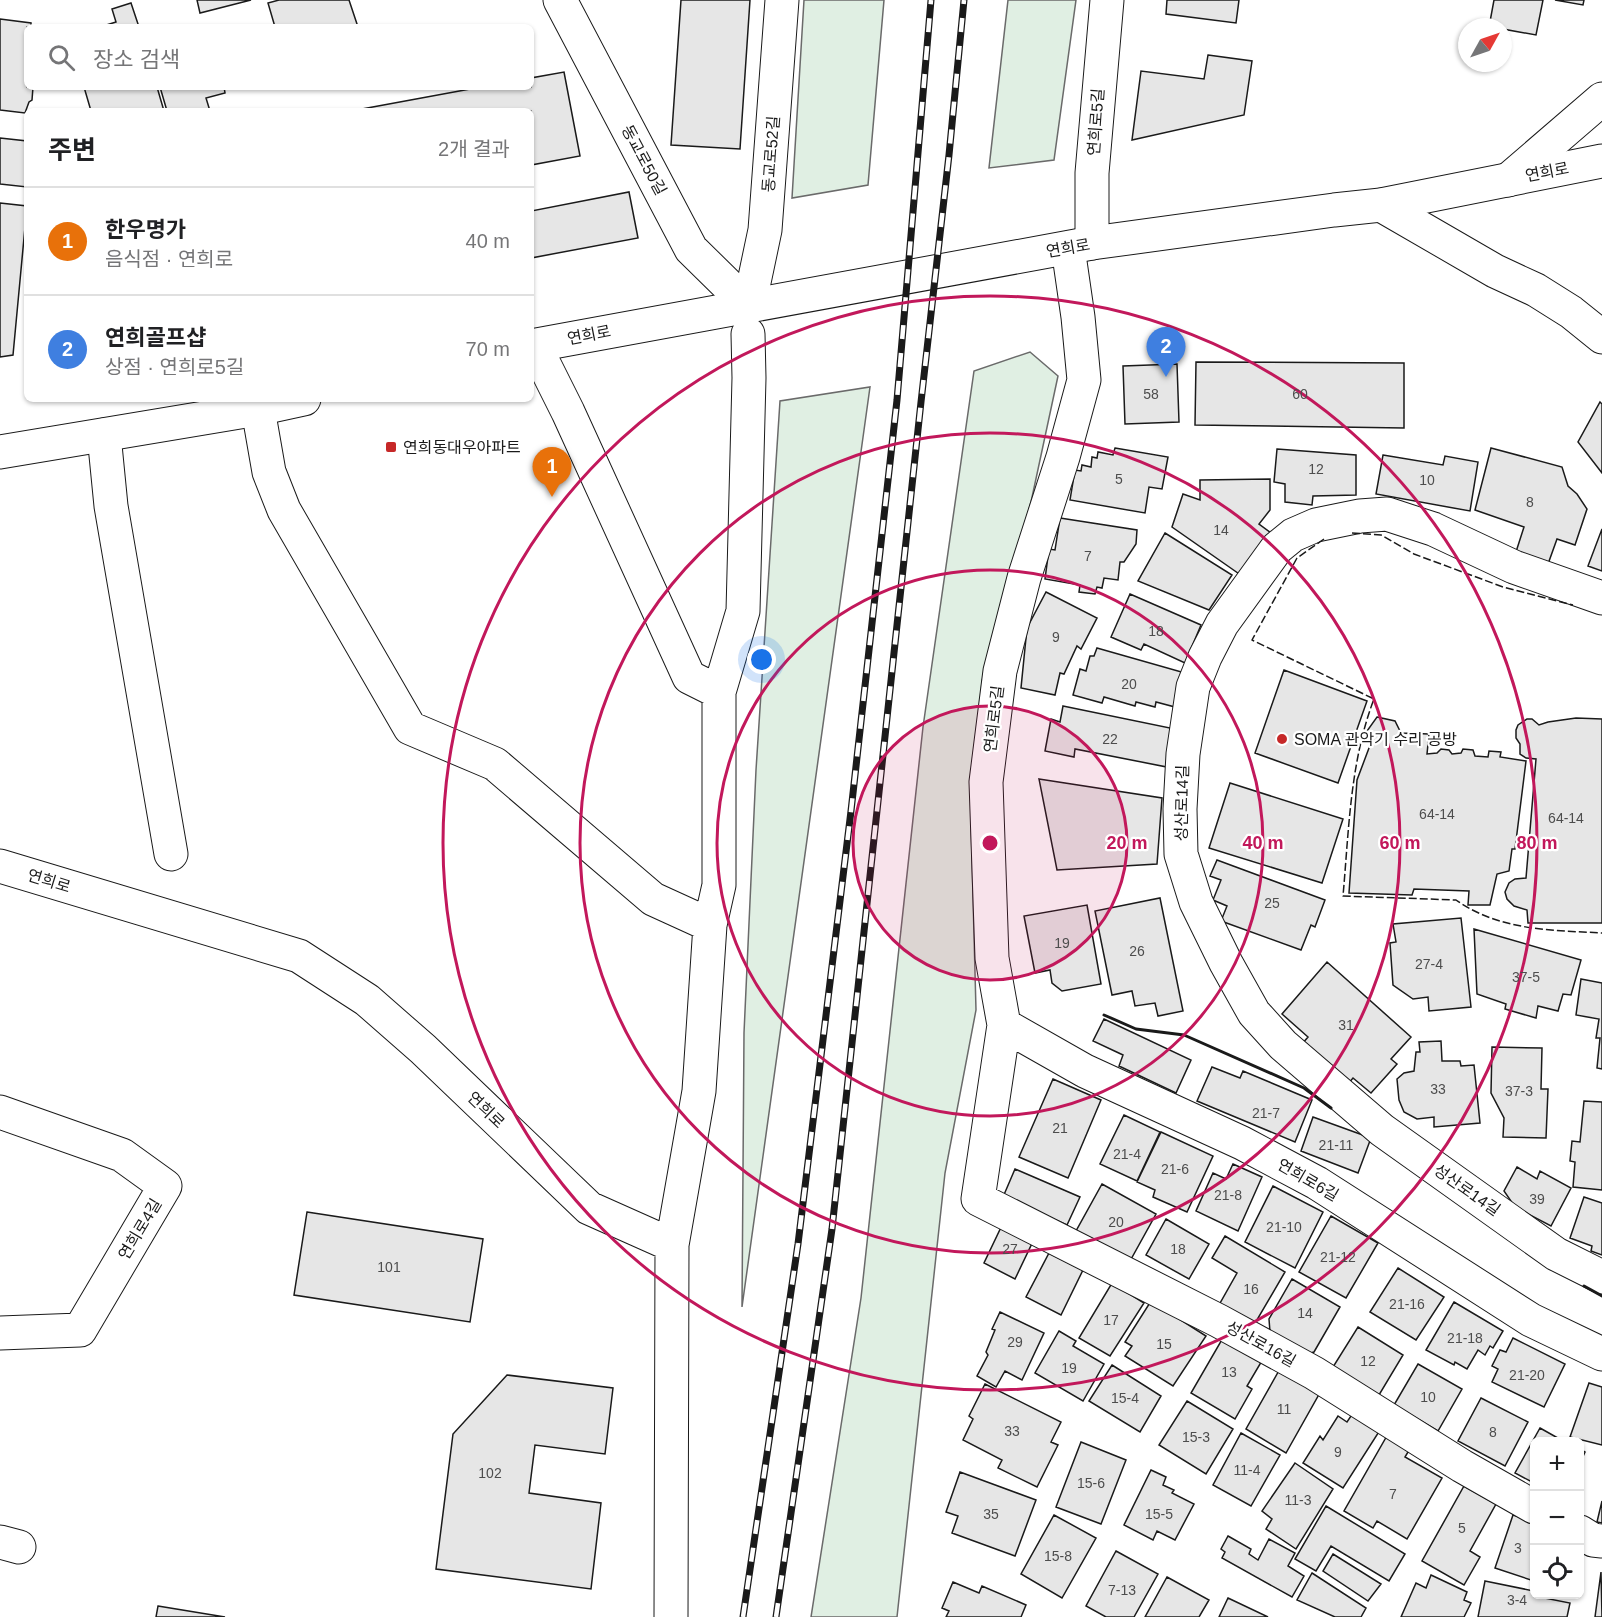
<!DOCTYPE html>
<html lang="ko">
<meta charset="utf-8">
<style>
body{margin:0;font-family:Arial,"Noto Sans KR",sans-serif;background:#f2f2f2;color:#202124}
.controls{position:absolute;right:18px;bottom:18px;display:grid;overflow:hidden;border-radius:9px;box-shadow:0 2px 4px #0004}
.controls button{width:54px;height:54px;display:grid;place-items:center;padding:0;border:0;border-bottom:2px solid #e0e0e0;background:#fff;color:#202124;font:30px sans-serif}
.compass{position:absolute;left:1458px;top:18px;width:54px;height:54px;border-radius:50%;background:#fff;box-shadow:0 2px 4px #0004;rotate:50deg}
.you{position:absolute;left:762px;top:660px;width:21px;height:21px;margin:-15px;border:4px solid #fff;border-radius:50%;background:#1a73e8;box-shadow:0 0 0 9px #1a73e833}
.badge{display:grid;place-items:center;width:39px;height:39px;border-radius:50%;background:#2563eb;color:#fff;font-size:20px;font-weight:700}
.pin{position:absolute;translate:-50% -50px;filter:drop-shadow(0 2px 3px #0008)}
.pin::after{content:'';position:absolute;top:32px;width:21px;height:18px;background:inherit;clip-path:polygon(0 0,100% 0,50% 100%)}
.list{margin:0;padding:0;list-style:none}
h2{display:flex;justify-content:space-between;align-items:center;height:78px;margin:0;padding:0 24px;font-size:26px}
h2 small{font-size:20px;font-weight:400;color:#757577}
.list li{display:grid;grid-template-columns:39px 1fr auto;gap:18px;align-items:center;box-sizing:border-box;height:108px;padding:0 24px;border-top:2px solid #e0e0e0}
.list b{display:block;font-size:22px;white-space:nowrap}
.list p{margin:0;font-size:20px;white-space:nowrap;color:#757577}
.list em{font-size:20px;font-style:normal;color:#757577}
.icon{flex:none;width:33px;height:33px;fill:none;stroke:currentColor;stroke-width:2;stroke-linecap:round;stroke-linejoin:round}
.map{position:relative;flex:none;width:1602px;height:1617px;overflow:hidden}
.search{position:absolute;background:#fff;box-shadow:0 2px 4px #0004;left:24px;top:24px;width:510px;height:66px;display:flex;align-items:center;gap:15px;box-sizing:border-box;padding:0 21px;border-radius:9px;color:#757577;font-size:22px}
.panel{position:absolute;background:#fff;box-shadow:0 2px 4px #0004;left:24px;top:108px;width:510px;height:294px;border-radius:9px}
.map>svg:first-child{display:block}
.green{fill:#e0efe3;stroke:#6a6a6a;stroke-width:1.5}
.building{fill:#e6e6e6;stroke:#1a1a1a;stroke-width:1.5}
.lines{fill:none;stroke-linecap:round;stroke-linejoin:round}
.street-casing{stroke:#1a1a1a;stroke-width:35}
.secondary-casing{stroke:#1a1a1a;stroke-width:35}
.primary-casing{stroke:#1a1a1a;stroke-width:35}
.street{stroke:#fff;stroke-width:33}
.secondary{stroke:#fff;stroke-width:33}
.primary{stroke:#fff;stroke-width:33}
.rail-casing{stroke:#1a1a1a;stroke-width:7}
.rail{stroke:#fff;stroke-width:4.5;stroke-dasharray:14;stroke-linecap:butt}
.fence{stroke:#1a1a1a;stroke-width:1.5;stroke-dasharray:8 3;stroke-linecap:butt}
.wall{stroke:#1a1a1a;stroke-width:3}
.ring{fill:none;stroke:#c2185b;stroke-width:3}
.poi-dot{fill:#c62828;stroke:#fff;stroke-width:2}
.labels{text-anchor:middle;dominant-baseline:central;stroke-width:4.5;stroke-linejoin:round;paint-order:stroke}
.number-label{font-size:14px;fill:#4d4d4d}
.street-label{font-size:16px;fill:#1a1a1a;stroke:#fff}
.poi-label{font-size:16px;fill:#1a1a1a;stroke:#fff;text-anchor:start}
.centre{fill:#c2185b;stroke:#fff;stroke-width:3}
.ring-label{font-size:18px;text-anchor:middle;font-weight:bold;fill:#c2185b;stroke:#fff;stroke-width:4.5;stroke-linejoin:round;paint-order:stroke}
</style>
<div class="map">
<svg width="1602" height="1617" viewBox="0 0 1602 1617">
<rect width="100%" height="100%" fill="#fff"/>
<path class="green" d="M804,0H884L868,185L792,198Z
M1008,0H1076L1054,160L989,168Z
M1030,352L1058,376L1031,502L982,681L971,822L976,1010L945,1173L897,1617H811L861,1298L923,727L974,371Z
M870,387L742,1307L744,1033L756,770L780,401Z"/>
<path class="building" d="M197,0H251L200,13Z
M279,0H349L358,27H275L268,3Z
M681,0H750L740,149L671,145Z
M1167,0H1239L1236,23L1166,14Z
M1494,0H1543L1536,35L1503,29V27H1489Z
M1555,0H1584L1583,5Z
M131,3L139,27H100L116,22L112,9Z
M0,19L31,23V27H27L25,68H27V87H33L32,100L29,102L25,113L0,110Z
M1208,55L1252,61L1244,115L1132,140L1141,71L1204,79Z
M564,72L580,156L531,165V111H351L481,87H531V78Z
M84,87H157L164,111H91Z
M160,87H224L225,93L206,98L210,111H167Z
M0,138L27,141V187L0,184Z
M629,192L638,238L531,258V211Z
M0,203L27,206L13,355L0,357Z
M1196,362L1404,363V428L1195,425Z
M1177,364L1179,422L1125,424L1123,366Z
M1600,402L1602,404V473L1578,442Z
M1115,448L1168,457L1162,489L1149,487L1145,513L1070,500L1075,470L1081,471L1082,465L1091,467L1092,457L1097,458L1098,452L1113,455Z
M1491,448L1562,467L1568,486L1577,494L1587,509L1575,545L1557,539L1548,564L1515,555L1524,527L1475,510Z
M1277,449L1356,455V495L1313,496L1312,505L1285,502V484L1274,482Z
M1383,455L1443,465L1445,456L1478,462L1470,511L1376,494Z
M1270,479V510L1259,524L1271,533L1245,578L1172,527L1183,494L1200,500V480Z
M1060,518L1137,530L1136,544L1124,562H1120L1118,580L1104,578L1102,588L1097,587L1095,594L1079,592L1080,585L1045,579L1049,549L1055,550Z
M1602,529V571L1588,566Z
M1165,533L1232,575L1209,610L1138,581Z
M1046,592L1097,618L1081,649L1077,646L1064,674L1060,673L1055,695L1021,688L1027,628Z
M1130,594L1201,625L1185,663L1144,644L1141,650L1111,637Z
M1097,648L1185,673L1175,707L1156,702L1155,707L1136,702L1135,706L1104,697L1102,703L1073,695L1080,669L1086,671L1090,656H1094Z
M1284,670L1367,701L1338,783L1255,753Z
M1063,706L1175,729L1167,767L1075,749L1074,757L1045,751L1051,719L1060,722Z
M1377,717L1395,721L1401,733L1429,734L1427,754L1437,753L1441,749L1449,750L1452,754L1461,753L1463,749L1473,750L1475,756L1488,757L1489,751L1501,752L1500,757L1526,761L1515,849H1512L1509,871L1497,874L1490,905H1468L1469,891L1414,889L1412,895L1349,893L1357,780L1372,740L1367,731Z
M1576,718L1602,719V923H1528L1527,910L1514,906L1507,899L1505,892L1509,883L1515,879L1526,878L1536,759L1526,758L1520,754V744L1516,738V730L1518,725L1527,719H1532L1539,725L1548,722Z
M1039,779L1162,798L1157,864L1057,870Z
M1230,783L1343,819L1322,883L1209,848Z
M1217,860L1325,900L1315,927L1311,925L1301,950L1221,921L1227,906L1213,900L1221,880L1210,876Z
M1160,898L1183,1011L1158,1016L1155,1003L1135,1006L1132,991L1112,995L1095,911Z
M1087,905L1101,984L1062,991L1052,983L1050,970L1035,973L1024,916Z
M1461,918L1471,1007L1429,1011L1428,997L1413,999L1393,985L1390,943L1396,942L1393,924Z
M1474,929L1581,960L1571,995L1563,994L1558,1011L1538,1006L1536,1018L1505,1009L1506,1004L1477,994Z
M1327,962L1411,1037L1391,1059L1397,1064L1371,1093L1353,1078L1348,1084L1302,1044L1308,1037L1282,1014Z
M1581,979L1602,983V1069L1597,1068L1600,1038H1596L1599,1019L1576,1015Z
M1104,1019L1191,1060L1176,1093L1119,1066L1123,1055L1093,1041Z
M1441,1041L1442,1061H1460L1461,1066L1474,1065L1480,1123L1434,1127V1117L1417,1119L1404,1112L1399,1100L1397,1079L1404,1073L1414,1071L1416,1052H1420L1419,1042Z
M1492,1047L1542,1048L1541,1089H1548L1546,1138L1503,1137L1504,1118L1491,1093Z
M1212,1067L1240,1078L1243,1071L1312,1100L1295,1142L1197,1101Z
M1053,1079L1101,1100L1068,1178L1019,1157Z
M1584,1101L1602,1102V1190L1573,1187L1575,1162L1570,1161L1572,1141L1580,1142Z
M1124,1115L1160,1132L1137,1181L1100,1164Z
M1313,1117L1371,1138L1358,1173L1301,1151Z
M1161,1132L1213,1156L1187,1212L1153,1197L1155,1190L1137,1182Z
M1233,1164L1262,1177L1238,1231L1196,1211L1213,1173L1226,1179Z
M1517,1167L1537,1179L1540,1171L1571,1188L1551,1226L1515,1207L1504,1191Z
M1015,1169L1080,1197L1067,1225L1003,1197Z
M1102,1184L1156,1214L1130,1261L1076,1231Z
M1273,1186L1323,1212L1295,1268L1245,1242Z
M1584,1197L1602,1203V1255L1591,1251L1592,1246L1570,1238Z
M307,1212L483,1239L470,1322L294,1295Z
M1331,1216L1378,1243L1346,1298L1299,1272Z
M1005,1219L1036,1235L1015,1279L984,1263Z
M1166,1219L1209,1244L1189,1279L1146,1255Z
M1225,1236L1285,1272L1254,1325L1219,1305L1237,1273L1212,1258Z
M1049,1253L1083,1270L1061,1315L1026,1297Z
M1398,1268L1444,1297L1416,1340L1370,1312Z
M1292,1279L1340,1307L1314,1352L1307,1354L1270,1332L1269,1319Z
M1112,1283L1144,1303L1110,1356L1079,1338Z
M1151,1301L1206,1336L1173,1386L1125,1356L1132,1346L1125,1342Z
M1454,1302L1503,1331L1493,1348L1490,1346L1485,1355L1478,1350L1467,1369L1455,1362L1454,1365L1426,1350Z
M1000,1312L1044,1333L1022,1380L1005,1371L996,1387L977,1376L988,1355L986,1352L995,1330L992,1329Z
M1358,1327L1403,1355L1379,1395L1333,1367Z
M1059,1331L1076,1341L1073,1346L1104,1364L1083,1401L1035,1373Z
M1224,1336L1263,1359L1247,1386L1252,1389L1235,1419L1191,1393Z
M1513,1338L1565,1364L1544,1407L1492,1382L1498,1369L1492,1366L1500,1350L1506,1352Z
M1418,1364L1462,1389L1438,1431L1394,1405Z
M1112,1365L1161,1396L1140,1432L1089,1401Z
M1281,1367L1322,1389L1286,1453L1246,1429Z
M507,1375L613,1388L605,1454L535,1445L529,1493L601,1503L591,1589L436,1569L453,1434Z
M1589,1383L1602,1387V1445L1570,1437Z
M985,1384L1061,1422L1051,1442L1058,1445L1037,1487L998,1468L1002,1460L963,1440L973,1419L969,1416Z
M1481,1398L1528,1422L1505,1466L1458,1441Z
M1187,1401L1233,1429L1206,1474L1159,1445Z
M1355,1410L1382,1427L1343,1488L1303,1463L1320,1436L1323,1440L1338,1416L1347,1422Z
M1540,1428L1565,1442H1534V1483L1515,1473Z
M1241,1433L1280,1455L1251,1506L1213,1485Z
M1388,1434L1411,1447L1405,1457L1442,1478L1407,1539L1377,1521L1373,1528L1344,1511Z
M1081,1442L1126,1460L1101,1524L1056,1507Z
M1580,1449L1585,1452L1580,1463Z
M1295,1463L1333,1489L1296,1549L1266,1529L1272,1519L1262,1511Z
M1151,1470L1166,1477L1163,1485L1174,1490L1172,1493L1194,1504L1175,1540L1157,1531L1153,1540L1124,1525Z
M960,1472L1036,1500L1015,1556L952,1533L958,1516L946,1512Z
M1464,1486L1496,1504L1470,1551L1480,1557L1464,1585L1422,1561Z
M1602,1501V1523L1597,1522Z
M1326,1506L1405,1554L1389,1581L1331,1546L1316,1571L1295,1559Z
M1054,1515L1096,1538L1062,1598L1021,1574Z
M1513,1515L1533,1521L1531,1527L1534,1528V1581L1495,1568Z
M1228,1536L1251,1549L1249,1554L1258,1560L1269,1539L1295,1553L1288,1566L1304,1576L1292,1597L1222,1558L1225,1552L1221,1549Z
M1116,1551L1158,1574L1134,1617H1106L1086,1606Z
M1333,1554L1381,1584L1368,1601L1323,1571Z
M1601,1572L1602,1617H1595Z
M1312,1573L1366,1608L1361,1617H1335L1297,1600Z
M1431,1575L1467,1592L1464,1600L1471,1603L1464,1617H1401L1416,1583L1426,1588Z
M1167,1577L1209,1600L1199,1617H1145Z
M1485,1581L1534,1591V1596L1570,1603L1567,1617H1478Z
M953,1582L979,1593L982,1586L1026,1605L1021,1617H946L949,1611L942,1608Z
M1228,1598L1268,1617H1219Z
M158,1606L225,1617H156Z"/>
<g class="lines">
<defs>
<path id="street" d="M560,0L691,249L749,306
M1092,243V173L1107,0
M1068,248L1078,317L1084,380L1063,457L1024,578L1000,671L986,782L992,958L1004,1025L978,1199L1219,1321L1314,1373L1462,1466L1534,1507
M749,306L765,230L782,0
M535,346L568,412L689,677L719,692
M258,409L269,472L284,510L410,728L495,764L653,899L710,925
M104,435L111,506L171,854
M1602,598L1514,567L1433,529L1387,514L1360,516L1316,525L1293,535L1277,548L1222,624L1205,657L1193,687L1183,754L1180,809L1181,854L1196,902L1226,963L1254,1013L1283,1045L1382,1130L1556,1254L1602,1277
M0,866L299,956L367,1000L423,1049L589,1208L672,1245
M1004,1025L1085,1071L1242,1143L1317,1183L1531,1320L1602,1354
M0,1112L122,1155L165,1186L80,1330L0,1333
M1580,1532L1593,1540L1602,1541
M0,1542L19,1547
M671,1617L672,1245L699,1091L710,925L719,885V692L743,611L749,378L748,334"/>
<path id="secondary" d="M531,346L1092,243L1334,210L1381,205L1602,161
M0,452L258,409L304,399"/>
<path id="primary" d="M1508,180L1602,99
M1381,205L1495,271L1536,290L1571,312L1602,337"/>
</defs>
<use href="#street" class="street-casing"/>
<use href="#secondary" class="secondary-casing"/>
<use href="#primary" class="primary-casing"/>
<use href="#street" class="street"/>
<use href="#secondary" class="secondary"/>
<use href="#primary" class="primary"/>
<defs>
<path id="rail" d="M743,1617L798,1244L851,811L897,400L931,0
M776,1617L832,1229L921,402L949,155L964,0"/>
</defs>
<use href="#rail" class="rail-casing"/>
<use href="#rail" class="rail"/>
<path class="fence" d="M1352,533L1381,535L1414,554L1503,587L1573,605
M1324,539L1297,558L1252,640L1374,699C1350,762 1349,829 1343,896L1456,900C1500,931 1551,930 1602,933"/>
<path class="wall" d="M1104,1015L1136,1029L1184,1035L1304,1088L1331,1108
M1584,1286L1602,1296"/>
</g>
<circle cx="990" cy="843" r="137" fill="#c2185b" fill-opacity=".12"/>
<g class="ring">
<circle cx="990" cy="843" r="137"/>
<circle cx="990" cy="843" r="273"/>
<circle cx="990" cy="843" r="410"/>
<circle cx="990" cy="843" r="547"/>
</g>
<g class="poi-dot">
<rect x="385" y="441" width="12" height="12" rx="3"/>
<circle cx="1282" cy="739" r="6"/>
</g>
<g class="labels">
<g class="number-label">
<text x="1151" y="394">58</text>
<text x="1300" y="394">60</text>
<text x="1316" y="469">12</text>
<text x="1119" y="479">5</text>
<text x="1427" y="480">10</text>
<text x="1530" y="502">8</text>
<text x="1221" y="530">14</text>
<text x="1088" y="556">7</text>
<text x="1156" y="631">18</text>
<text x="1056" y="637">9</text>
<text x="1129" y="684">20</text>
<text x="1110" y="739">22</text>
<text x="1437" y="814">64-14</text>
<text x="1566" y="818">64-14</text>
<text x="1272" y="903">25</text>
<text x="1062" y="943">19</text>
<text x="1137" y="951">26</text>
<text x="1429" y="964">27-4</text>
<text x="1526" y="977">37-5</text>
<text x="1346" y="1025">31</text>
<text x="1438" y="1089">33</text>
<text x="1519" y="1091">37-3</text>
<text x="1266" y="1113">21-7</text>
<text x="1060" y="1128">21</text>
<text x="1336" y="1145">21-11</text>
<text x="1127" y="1154">21-4</text>
<text x="1175" y="1169">21-6</text>
<text x="1228" y="1195">21-8</text>
<text x="1537" y="1199">39</text>
<text x="1116" y="1222">20</text>
<text x="1284" y="1227">21-10</text>
<text x="1010" y="1249">27</text>
<text x="1178" y="1249">18</text>
<text x="1338" y="1257">21-12</text>
<text x="389" y="1267">101</text>
<text x="1251" y="1289">16</text>
<text x="1407" y="1304">21-16</text>
<text x="1305" y="1313">14</text>
<text x="1111" y="1320">17</text>
<text x="1465" y="1338">21-18</text>
<text x="1015" y="1342">29</text>
<text x="1164" y="1344">15</text>
<text x="1368" y="1361">12</text>
<text x="1069" y="1368">19</text>
<text x="1229" y="1372">13</text>
<text x="1527" y="1375">21-20</text>
<text x="1428" y="1397">10</text>
<text x="1125" y="1398">15-4</text>
<text x="1284" y="1409">11</text>
<text x="1012" y="1431">33</text>
<text x="1493" y="1432">8</text>
<text x="1196" y="1437">15-3</text>
<text x="1338" y="1452">9</text>
<text x="1247" y="1470">11-4</text>
<text x="490" y="1473">102</text>
<text x="1091" y="1483">15-6</text>
<text x="1393" y="1494">7</text>
<text x="1298" y="1500">11-3</text>
<text x="991" y="1514">35</text>
<text x="1159" y="1514">15-5</text>
<text x="1462" y="1528">5</text>
<text x="1518" y="1548">3</text>
<text x="1058" y="1556">15-8</text>
<text x="1122" y="1590">7-13</text>
<text x="1517" y="1600">3-4</text>
</g>
<g class="street-label">
<text transform="translate(1096 122) rotate(-86)">연희로5길</text>
<text transform="translate(771 154) rotate(-86)">동교로52길</text>
<text transform="translate(644 160) rotate(62)">동교로50길</text>
<text transform="translate(1547 172) rotate(-11)">연희로</text>
<text transform="translate(1068 248) rotate(-10)">연희로</text>
<text transform="translate(589 335) rotate(-11)">연희로</text>
<text transform="translate(994 719) rotate(-83)">연희로5길</text>
<text transform="translate(1182 803) rotate(-89)">성산로14길</text>
<text transform="translate(49 881) rotate(17)">연희로</text>
<text transform="translate(486 1110) rotate(44)">연희로</text>
<text transform="translate(1308 1180) rotate(30)">연희로6길</text>
<text transform="translate(1467 1190) rotate(35)">성산로14길</text>
<text transform="translate(140 1229) rotate(-59)">연희로4길</text>
<text transform="translate(1261 1344) rotate(29)">성산로16길</text>
</g>
<g class="poi-label">
<text x="403" y="447">연희동대우아파트</text>
<text x="1294" y="739">SOMA 관악기 수리 공방</text>
</g>
</g>
<circle cx="990" cy="843" r="9" class="centre"/>
<g class="ring-label">
<text x="1127" y="849">20 m</text>
<text x="1263" y="849">40 m</text>
<text x="1400" y="849">60 m</text>
<text x="1537" y="849">80 m</text>
</g>
</svg>
<div class="controls">
<button>+</button>
<button>−</button>
<button><svg class="icon" aria-label="locate" viewBox="0 0 24 24"><circle cx="12" cy="12" r="6"/><path d="M12 2v4M12 18v4M2 12h4M18 12h4"/></svg></button>
</div>
<svg class="compass" viewBox="-18 -18 36 36"><path d="M0-13l5 13h-10z" fill="#e53935"/><path d="M0 13l5-13h-10z" fill="#757577"/></svg>
<div class="you"></div>
<div class="pin badge" style="left:552px;top:497px;background:#e8710a">1</div>
<div class="pin badge" style="left:1166px;top:377px;background:#3f7fe0">2</div>
<div class="search"><svg class="icon" aria-label="search" viewBox="0 0 24 24"><circle cx="10" cy="10" r="6"/><path d="M15 15l6 6"/></svg>장소 검색</div>
<section class="panel">
<h2>주변<small>2개 결과</small></h2>
<ul class="list">
<li><span class="badge" style="background:#e8710a">1</span><div><b>한우명가</b><p>음식점 · 연희로</p></div><em>40 m</em></li>
<li><span class="badge" style="background:#3f7fe0">2</span><div><b>연희골프샵</b><p>상점 · 연희로5길</p></div><em>70 m</em></li>
</ul>
</section>
</div>
